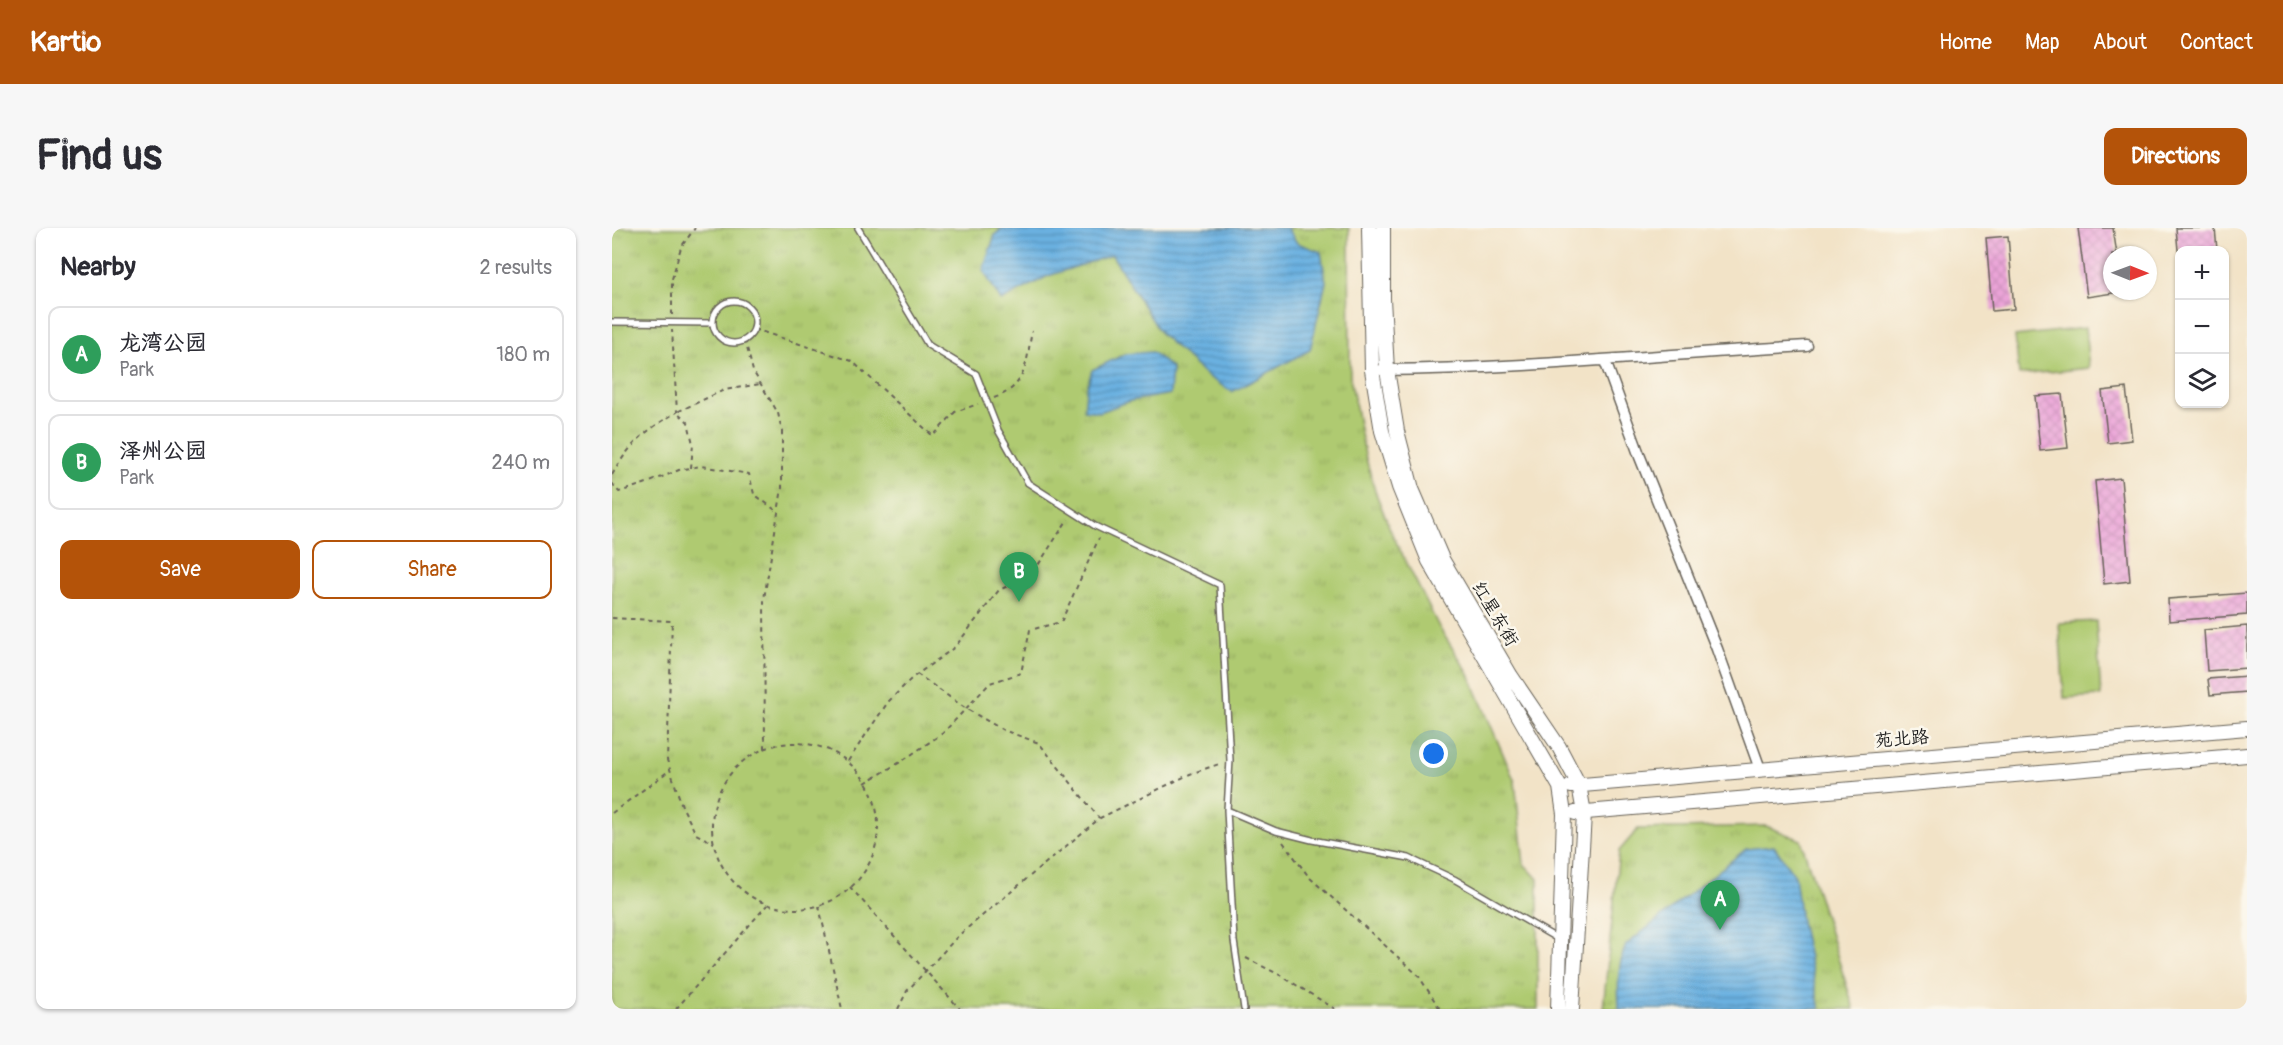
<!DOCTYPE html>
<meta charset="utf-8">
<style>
body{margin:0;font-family:Pangolin,"LXGW WenKai TC",sans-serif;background:#f7f7f7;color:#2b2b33}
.controls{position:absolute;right:18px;top:18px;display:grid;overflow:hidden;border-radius:12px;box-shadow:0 2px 4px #0004}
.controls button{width:54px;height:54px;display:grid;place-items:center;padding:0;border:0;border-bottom:2px solid #e1e1e2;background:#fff;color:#2b2b33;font:30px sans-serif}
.compass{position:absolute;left:1491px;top:18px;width:54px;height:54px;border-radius:50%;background:#fff;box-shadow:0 2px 4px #0004;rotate:91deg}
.you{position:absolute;left:822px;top:526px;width:21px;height:21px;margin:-15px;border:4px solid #fff;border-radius:50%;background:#1a73e8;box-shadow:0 0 0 9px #1a73e833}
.badge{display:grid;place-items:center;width:39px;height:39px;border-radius:50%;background:#b45309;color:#fff;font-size:20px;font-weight:700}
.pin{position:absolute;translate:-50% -50px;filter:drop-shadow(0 2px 3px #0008)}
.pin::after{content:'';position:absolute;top:32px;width:21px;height:18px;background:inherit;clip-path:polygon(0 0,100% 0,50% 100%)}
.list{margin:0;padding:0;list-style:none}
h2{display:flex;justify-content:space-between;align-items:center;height:78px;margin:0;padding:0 24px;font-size:26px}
h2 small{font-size:20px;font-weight:400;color:#7c7c81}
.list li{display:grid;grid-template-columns:39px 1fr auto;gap:18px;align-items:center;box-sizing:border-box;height:96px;margin:0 12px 12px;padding:0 12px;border:2px solid #e1e1e2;border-radius:12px}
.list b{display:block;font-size:22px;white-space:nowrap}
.list p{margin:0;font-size:20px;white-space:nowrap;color:#7c7c81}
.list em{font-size:20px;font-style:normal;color:#7c7c81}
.actions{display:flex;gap:12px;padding:18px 24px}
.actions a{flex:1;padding:14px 0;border:2px solid #b45309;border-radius:12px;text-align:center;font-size:21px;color:#b45309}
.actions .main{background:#b45309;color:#fff}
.icon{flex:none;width:33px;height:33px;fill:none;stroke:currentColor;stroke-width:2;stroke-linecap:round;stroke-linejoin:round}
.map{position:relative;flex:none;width:1635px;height:781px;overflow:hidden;border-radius:12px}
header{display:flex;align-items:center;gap:36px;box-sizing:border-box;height:84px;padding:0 30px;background:#b45309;color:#fff}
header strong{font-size:28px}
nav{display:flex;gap:33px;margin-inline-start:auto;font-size:21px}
.intro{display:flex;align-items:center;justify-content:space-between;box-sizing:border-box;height:144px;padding:0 36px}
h1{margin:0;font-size:42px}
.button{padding:15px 27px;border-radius:12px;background:#b45309;color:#fff;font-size:21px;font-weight:700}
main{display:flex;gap:36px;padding:0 36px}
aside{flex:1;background:#fff;border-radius:12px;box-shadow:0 2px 4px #0004}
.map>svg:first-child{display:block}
.grass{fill:#afca71;stroke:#667346;stroke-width:1.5}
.park{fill:url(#park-tufts);stroke:#667346;stroke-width:1.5}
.water{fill:url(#water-rules);stroke:#43667e;stroke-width:1.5}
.building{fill:url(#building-cross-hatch)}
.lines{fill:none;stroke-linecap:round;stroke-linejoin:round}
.lane-casing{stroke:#676258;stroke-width:8}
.street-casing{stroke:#676258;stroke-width:13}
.secondary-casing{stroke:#676258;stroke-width:16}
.path{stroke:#676258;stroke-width:2;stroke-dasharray:4.5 4.5;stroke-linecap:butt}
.lane{stroke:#fff;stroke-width:5}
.street{stroke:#fff;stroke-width:10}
.secondary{stroke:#fff;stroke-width:14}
.labels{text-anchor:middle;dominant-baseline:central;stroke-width:5;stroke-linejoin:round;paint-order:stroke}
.street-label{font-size:18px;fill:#1c1c1c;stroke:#fbf7ec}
</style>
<header>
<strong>Kartio</strong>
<nav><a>Home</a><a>Map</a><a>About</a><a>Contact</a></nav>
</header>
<div class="intro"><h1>Find us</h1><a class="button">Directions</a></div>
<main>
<aside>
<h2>Nearby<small>2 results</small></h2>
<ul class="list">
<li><span class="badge" style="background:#2e9e5b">A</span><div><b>龙湾公园</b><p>Park</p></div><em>180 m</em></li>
<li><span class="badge" style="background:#2e9e5b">B</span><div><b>泽州公园</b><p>Park</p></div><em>240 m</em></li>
</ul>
<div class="actions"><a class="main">Save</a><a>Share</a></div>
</aside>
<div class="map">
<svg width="1635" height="781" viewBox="0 0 1635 781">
<defs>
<pattern id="park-tufts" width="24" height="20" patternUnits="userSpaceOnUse" patternTransform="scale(1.5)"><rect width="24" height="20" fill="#afca71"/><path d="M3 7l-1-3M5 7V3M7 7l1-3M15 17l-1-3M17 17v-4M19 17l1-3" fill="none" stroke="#96ad61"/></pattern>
<pattern id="water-rules" width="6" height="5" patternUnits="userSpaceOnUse" patternTransform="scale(1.5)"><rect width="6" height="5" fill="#6ab1e1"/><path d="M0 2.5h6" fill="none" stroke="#568fb6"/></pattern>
<pattern id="building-cross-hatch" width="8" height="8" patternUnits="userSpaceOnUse" patternTransform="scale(1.5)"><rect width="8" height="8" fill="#eba4d8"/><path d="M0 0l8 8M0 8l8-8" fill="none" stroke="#c98db9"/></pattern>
</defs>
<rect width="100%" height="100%" fill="#fbf7ec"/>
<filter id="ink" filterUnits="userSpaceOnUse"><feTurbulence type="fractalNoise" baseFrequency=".0167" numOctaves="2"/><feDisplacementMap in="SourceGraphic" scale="12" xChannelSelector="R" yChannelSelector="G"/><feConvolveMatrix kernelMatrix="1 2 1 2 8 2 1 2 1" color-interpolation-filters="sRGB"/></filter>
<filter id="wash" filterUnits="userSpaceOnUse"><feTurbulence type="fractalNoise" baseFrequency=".008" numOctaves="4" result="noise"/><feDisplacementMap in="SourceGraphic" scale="24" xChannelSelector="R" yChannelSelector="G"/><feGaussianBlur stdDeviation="1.35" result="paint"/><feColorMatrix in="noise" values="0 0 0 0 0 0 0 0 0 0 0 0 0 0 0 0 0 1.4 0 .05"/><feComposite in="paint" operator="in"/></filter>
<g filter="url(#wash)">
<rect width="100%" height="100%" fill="#f2e3c7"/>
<path class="grass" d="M1473,100L1477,140L1407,147L1403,108Z
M1484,393L1489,468L1452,470L1447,395Z"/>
<path class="park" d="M0,0H737L738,149L753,227L763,263L780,306L828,401L857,446L903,554L912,636L926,651V781H0Z
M1154,598L1189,612L1242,781H991L1007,623L1026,601Z"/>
<path class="water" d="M390,0H675L685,15L709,24L714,54L698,122L620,164L595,148L549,106L500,27L436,48L389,73L371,42L383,7Z
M540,124L560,140L558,166L518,173L488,184L472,182L474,162L480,142L513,126Z
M1162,618L1183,648L1189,693L1208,781H1007C1006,758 1005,738 1014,717L1134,621Z"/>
<g id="blocks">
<path class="building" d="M1466,0H1501L1505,27H1500V63L1508,64L1475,69Z
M1564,0H1603L1605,22H1566Z
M1396,8L1402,81L1380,83L1374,10Z
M1514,160L1520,212L1496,215L1490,163Z
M1450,166L1456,220L1428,223L1423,168Z
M1509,250L1518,353L1492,356L1483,253Z
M1635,365V387L1557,393L1556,371Z
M1635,398V440L1595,443L1592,402Z
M1635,448V464L1598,467L1596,451Z"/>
</g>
</g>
<g filter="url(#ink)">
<use href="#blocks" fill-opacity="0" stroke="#676258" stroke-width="1.5"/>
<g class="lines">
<defs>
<path id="lane" d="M246,0L316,117L364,146L386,202L416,255L483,298L608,357L618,532L615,582L664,603L700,612L797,630L842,651L946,711
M101 94a21 21 0 1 1 42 0a21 21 0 1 1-42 0Z
M0,94L101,95
M615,582L622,713L632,781"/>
<path id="street" d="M993,133L1028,229L1105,421L1148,541
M769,142C912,141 1053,126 1195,118"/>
<path id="secondary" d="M757,0L760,142L770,203L787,259L817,333L948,559L952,586L946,781
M771,0V71L775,142L785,203L800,261L830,331L899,448L947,519L967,557L972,585L971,604L960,781
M959,558L1635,500
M963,585L1635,527"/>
</defs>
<use href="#lane" class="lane-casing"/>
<use href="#street" class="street-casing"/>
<use href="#secondary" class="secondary-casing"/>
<path class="path" d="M60,87V51L69,19L83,0
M142,101L240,133L321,208L343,184L366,176
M133,112L141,143L166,185L170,203V260L152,371L153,521
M382,170C416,158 414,133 420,103
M79,240L81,216L76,194L65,184L112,162L148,156
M0,247C19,214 33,203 65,184L60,102
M0,255L7,264L38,254L67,242L89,238L137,246L142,266L166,284
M0,390L60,393L55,532L70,578L84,606L102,615
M305,446L353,480L391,502L427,515L487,590
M100 598a83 83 0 1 1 166 0a83 83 0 1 1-166 0Z
M236,533L276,474L300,450L343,419L387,362L419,348L456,291
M253,555L290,533L331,505L378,455L409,445L418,402L449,394L487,310
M0,585L58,542
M671,614L697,649L806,747L828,781
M238,659L348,781
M207,678L230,781
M634,730L668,747L723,781
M64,781L155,677
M286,781L295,763L347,707L488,590L578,546L610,535"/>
<use href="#lane" class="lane"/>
<use href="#street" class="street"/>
<use href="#secondary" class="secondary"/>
</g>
</g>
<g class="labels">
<g class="street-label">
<text transform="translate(883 386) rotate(59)">红星东街</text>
<text transform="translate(1290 511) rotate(-5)">苑北路</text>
</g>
</g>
</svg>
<div class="controls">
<button>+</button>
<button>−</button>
<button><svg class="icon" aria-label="layers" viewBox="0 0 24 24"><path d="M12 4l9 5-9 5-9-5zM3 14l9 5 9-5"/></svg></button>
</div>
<svg class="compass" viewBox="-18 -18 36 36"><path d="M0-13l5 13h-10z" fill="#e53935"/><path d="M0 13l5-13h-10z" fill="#7c7c81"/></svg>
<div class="you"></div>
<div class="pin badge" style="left:1108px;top:702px;background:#2e9e5b">A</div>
<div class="pin badge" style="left:407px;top:374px;background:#2e9e5b">B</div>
</div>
</main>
